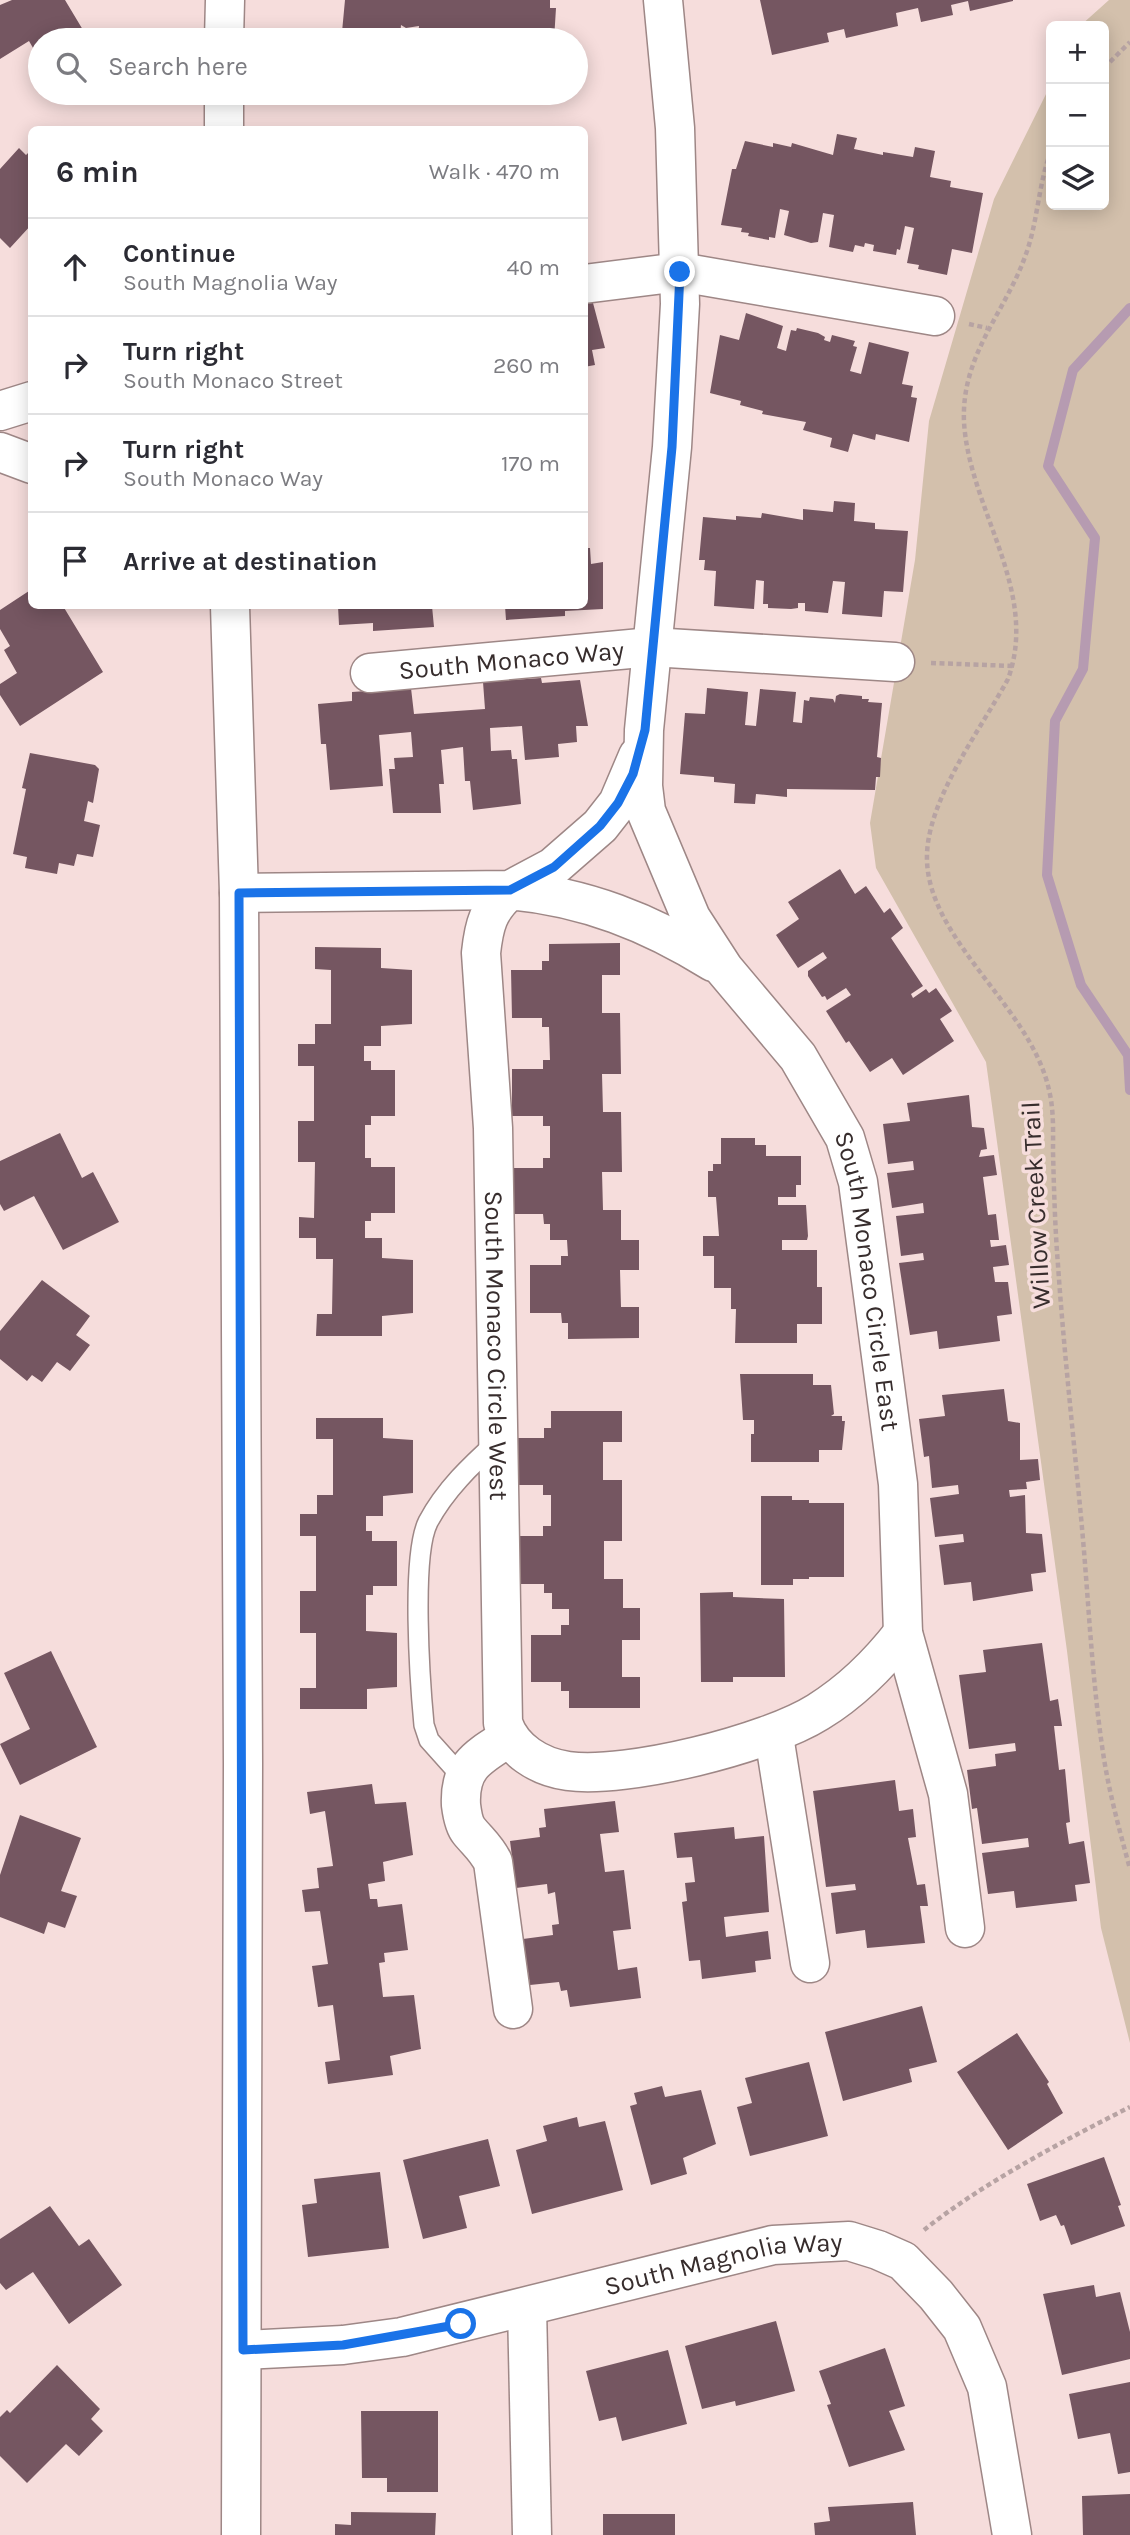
<!DOCTYPE html>
<meta charset="utf-8">
<style>
body{margin:0;font-family:Karla,sans-serif;background:#f2f2f3;color:#2b2b33}
.controls{position:absolute;right:21px;top:21px;display:grid;overflow:hidden;border-radius:10px;box-shadow:0 4px 18px #0003}
.controls button{width:63px;height:63px;display:grid;place-items:center;padding:0;border:0;border-bottom:2px solid #e1e1e2;background:#fff;color:#2b2b33;font:35px sans-serif}
.stop{position:absolute;width:21px;height:21px;margin:-16px;border:5px solid #1a73e8;border-radius:50%;background:#fff}
.stop.end{background:#1a73e8;border-color:#fff;box-shadow:0 2px 7px #0008}
.list{margin:0;padding:0;list-style:none}
h2{display:flex;justify-content:space-between;align-items:center;height:91px;margin:0;padding:0 28px;font-size:30px}
h2 small{font-size:23px;font-weight:400;color:#7c7c81}
.list li{display:grid;grid-template-columns:46px 1fr auto;gap:21px;align-items:center;box-sizing:border-box;height:98px;padding:0 28px;border-top:2px solid #e1e1e2}
.list b{display:block;font-size:26px;white-space:nowrap}
.list p{margin:0;font-size:23px;white-space:nowrap;color:#7c7c81}
.list em{font-size:23px;font-style:normal;color:#7c7c81}
.icon{flex:none;width:38px;height:38px;fill:none;stroke:currentColor;stroke-width:2;stroke-linecap:round;stroke-linejoin:round}
.map{position:relative;flex:none;width:1130px;height:2535px;overflow:hidden}
.search{position:absolute;background:#fff;box-shadow:0 4px 18px #0003;left:28px;top:28px;width:560px;height:77px;display:flex;align-items:center;gap:18px;box-sizing:border-box;padding:0 24px;border-radius:38px;color:#7c7c81;font-size:26px}
.panel{position:absolute;background:#fff;box-shadow:0 4px 18px #0003;left:28px;top:126px;width:560px;height:483px;border-radius:10px}
.map>svg:first-child{display:block}
.green{fill:#d3c0ac}
.lines{fill:none;stroke-linecap:round;stroke-linejoin:round}
.stream{stroke:#b69bb1;stroke-width:10}
.building{fill:#755661}
.lane-casing{stroke:#9e8786;stroke-width:22}
.street-casing{stroke:#9e8786;stroke-width:41}
.path{stroke:#b7a3a3;stroke-width:4.5;stroke-dasharray:5 3.5;stroke-linecap:butt}
.lane{stroke:#fff;stroke-width:19}
.street{stroke:#fff;stroke-width:38}
.route{stroke:#1a73e8;stroke-width:9}
.labels{text-anchor:middle;dominant-baseline:central;stroke-width:7;stroke-linejoin:round;paint-order:stroke}
.street-label{font-size:26px;fill:#372d2d;stroke:#f6dddc}
</style>
<div class="map">
<svg width="1130" height="2535" viewBox="0 0 1130 2535">
<rect width="100%" height="100%" fill="#f6dddc"/>
<path class="green" d="M1109,0H1130V2043L1101,1928L1067,1651L986,1062L876,868L870,823L915,560L929,421L994,199L1051,84V205H1104V26H1080Z"/>
<g class="lines">
<path class="stream" d="M1130,308L1073,370L1048,466L1095,538L1083,669L1055,721L1047,875L1081,985L1128,1055L1130,1090"/>
</g>
<path class="building" d="M12,0H65L89,40H40V60L29,41L0,59V5Z
M345,0H550V8H556L554,40H496L497,31L470,29L469,40L418,38L419,26L406,28L401,25L400,36L342,32Z
M760,0H1013V1L970,11L968,1L951,5L953,15L921,22L918,8L896,13L898,26L846,38L844,29L827,33L829,42L772,55Z
M837,134L857,138L854,149L883,155V152L913,157L915,147L935,151L930,177L951,181L950,187L983,193L972,253L952,249L947,275L918,269L919,265L907,263L914,228L905,226L900,250L897,249L896,255L873,251L874,245L865,243L864,247L855,245L853,252L829,247L834,215L823,213L818,242L811,243L784,235L789,211L780,209L775,238L769,237V240L748,236L749,233L741,232L742,228L721,225L732,169H736L745,141L773,147V143L791,147L792,143L833,155Z
M19,148L26,155L32,149V224L10,248L0,238V169Z
M593,303L605,348L592,350L595,365L584,367V304Z
M746,313L783,326L777,348L786,351L791,330L796,331L797,328L818,333L825,337L824,340L830,342L832,335L855,341L853,346L857,347L850,371L861,374L869,342L909,352L902,384L913,386L911,397L917,398L909,442L876,434L875,440L853,434L848,452L830,447L832,438L803,430L806,422L762,414L763,411L740,405L741,401L710,393L720,335L739,340Z
M834,501L855,503L854,521L875,523V529L908,531L903,592L884,591L882,617L842,614L845,582L833,581L828,613L805,611V603H798V608L791,609L768,608V604H763L764,581L756,580L754,609L714,606L716,571L704,570L705,560H699L703,517L736,520V516L761,518L762,513L803,520V509L833,512Z
M584,548H590L591,564L603,562V609L565,611V616L506,620L505,606H584Z
M32,589V606H63L103,672L20,726L0,695V684L17,673L4,650L10,646L0,629V610Z
M338,606H432L434,627L373,631V623L339,625Z
M541,678L542,683L580,680L588,726H576L577,742L558,744L559,757L525,760L522,726L490,728L491,751L511,750L512,759H517L521,804L473,810L470,781H465L463,747L441,750L444,784H439L441,813H393L389,769H395L394,758L413,757L411,732L379,735L383,786L330,790L326,744H321L318,704L352,701V692L411,688L414,714L485,709L483,682Z
M707,688L748,692L745,725L756,726L760,689L796,692L793,722L802,723L804,700L809,701L810,697L833,699L835,703L836,696L840,694L862,696V699H869L868,702L882,703L877,757L881,758L880,777H876L875,790L787,789V797L756,794L755,804L734,803L735,784L714,782V777L680,774L685,713L705,714Z
M30,753L95,765L99,769L93,803L88,801L84,821L100,825L93,857L77,854L74,866L59,863L57,874L25,868L27,857L13,854L26,789L22,788Z
M840,869L855,894L866,886L884,913L890,908L903,928L891,938L923,986L911,994L913,998L926,989L929,993L936,988L952,1011L940,1019L954,1041L903,1075L892,1058L870,1072L849,1041L846,1043L826,1011L851,995L846,988L827,1000L825,996L822,997L808,976V971L827,958L823,952L798,968L776,935L799,919L788,902Z
M620,943V975H602V1013H620L621,1074H602L603,1112H621L622,1172H602L603,1210H621V1240H639V1270H620L621,1307H639V1338L568,1339V1323H562L561,1313H530V1265H561V1256H568L567,1240H550V1224H544L543,1214H513L512,1168H543V1158H550V1126H543V1116H512V1069H543V1060H550L549,1027H542V1018H512L511,970H542V961H549V944Z
M315,947L381,948V968L412,970V1024L381,1026V1046H364V1061H371V1070H395V1116H371V1125H365V1158H371V1167H395V1213H371V1221H365V1238H382V1258L413,1260V1313L382,1316V1336H316L317,1314H332L333,1259H316V1238H299V1217L314,1218L315,1162H298V1121H314V1066H298V1044H315V1024H331V970L315,969Z
M969,1095L972,1127L984,1128L987,1149L981,1150L979,1157L994,1155L997,1175L983,1177L988,1215L996,1214L999,1240H990L991,1247L1006,1245L1009,1265L993,1267L995,1282H1008L1012,1314L997,1316L1000,1341L939,1349L937,1331L910,1335L899,1263L924,1260L923,1253L901,1256L896,1216L924,1213L923,1203L892,1208L887,1173L914,1170L913,1161L888,1164L883,1124L910,1121L907,1103Z
M60,1133L82,1178L93,1172L119,1222L63,1250L34,1196L4,1211L0,1204V1161Z
M721,1138H755V1145H766V1156H801V1185H796V1197H778V1205H806L808,1236L807,1240H782V1250H817V1287H822V1324H797V1343H735L736,1309H731V1288H714V1256H703V1236H719L716,1197H708V1171H713V1164H721Z
M42,1280L90,1316L76,1335L90,1345L70,1371L57,1362L42,1382L32,1375L27,1381L0,1359V1331Z
M740,1374H813V1385H831L834,1414L831,1416H842V1421H845L842,1450H819V1462H751V1434H754V1420H743Z
M1004,1389L1008,1421L1020,1423V1460L1038,1459L1040,1480L1026,1482L1027,1489L1009,1490L1010,1497L1025,1495L1026,1533L1042,1534L1046,1572L1031,1574L1033,1591L973,1601L971,1582L944,1585L939,1545L964,1542L963,1534L935,1537L930,1498L959,1494L958,1485L932,1488L929,1456L924,1457L919,1419L945,1416L942,1395Z
M551,1411H622V1442H603V1480H622V1541H604V1579H623V1608H640V1640H622V1677H640V1708H569V1691H561V1682H531V1635H561V1625H569V1609H552V1593H544V1584H513V1536H543V1526H551V1495H543V1485H513V1438H544V1428H551Z
M316,1418H383V1438L413,1440V1493L383,1496V1516H366V1531H372V1541H397V1586H373V1595H366V1631L397,1633V1687L367,1689V1709H300V1688H316V1633H300V1591H316V1536H300V1514H317V1495H333V1439H316Z
M761,1496H792V1500H809V1503H844V1577H809V1579H793V1585H761Z
M733,1592V1597L784,1599L785,1677H733V1682H701L700,1593Z
M1042,1643L1050,1701L1058,1699L1062,1726H1054L1059,1770L1065,1769L1070,1822L1066,1823L1069,1844L1084,1841L1090,1883L1075,1885L1077,1901L1016,1908L1014,1891L988,1894L982,1853L1029,1847L1028,1838L982,1844L977,1808L972,1809L967,1770L996,1766L995,1754L1016,1751L1015,1743L969,1749L959,1675L986,1672L983,1650Z
M51,1651L97,1747L20,1785L0,1744L30,1729L4,1673Z
M895,1780L899,1811L913,1809L916,1837L908,1838L917,1885L925,1884L928,1906H920L925,1943L867,1948L865,1930L836,1934L831,1893L856,1890L855,1884L826,1887L813,1791Z
M372,1784L375,1804L406,1802L413,1855L383,1862L385,1881L368,1884L370,1899H377L378,1907L402,1904L408,1950L384,1953L385,1962L379,1963L383,1997L414,1995L421,2049L390,2056L393,2075L328,2084L325,2062L340,2060L333,2005L318,2007L312,1966L328,1964L320,1911L305,1912L302,1890L319,1888L317,1868L333,1866L325,1811L310,1814L307,1792Z
M615,1801L619,1832L600,1834L605,1872L624,1870L631,1929L613,1931L618,1970L637,1967L641,1998L570,2007L567,1990L561,1991L559,1982L530,1985L523,1939L553,1935L552,1925L559,1924L555,1892L548,1894L547,1884L516,1888L510,1841L540,1837L539,1828L546,1827L544,1809Z
M20,1815L81,1838L61,1891L77,1896L65,1928L48,1922L44,1934L0,1917V1875Z
M734,1827L735,1839L764,1836L769,1912L724,1917L726,1937L768,1931L771,1959L755,1961L756,1972L702,1979L700,1960L689,1961L682,1902L687,1901L685,1883L695,1882L692,1857L677,1858L674,1833Z
M922,2006L937,2062L909,2069L912,2082L843,2101L825,2032Z
M1017,2033L1049,2082L1047,2084L1063,2113L1008,2150L957,2072Z
M809,2062L828,2136L750,2156L737,2107L752,2103L745,2078Z
M662,2086L665,2097L701,2090L716,2144L683,2158L687,2174L651,2185L630,2106L637,2104L634,2093Z
M577,2117L579,2127L605,2121L623,2190L532,2214L516,2150L547,2141L543,2126Z
M488,2139L500,2186L459,2196L467,2228L423,2239L403,2160Z
M1104,2157L1121,2205L1118,2206L1125,2226L1071,2245L1064,2225L1061,2226L1056,2215L1040,2221L1027,2184Z
M380,2172L389,2248L308,2257L302,2205L317,2203L314,2179Z
M50,2206L79,2246L89,2239L122,2285L69,2324L33,2272L6,2290L0,2283V2239Z
M1094,2285L1096,2297L1120,2292L1130,2332V2359L1062,2375L1043,2294Z
M776,2321L795,2391L736,2406L735,2401L702,2409L685,2346Z
M885,2348L905,2406L889,2411L905,2450L849,2467L827,2405L831,2404L819,2371Z
M668,2350L687,2424L622,2441L616,2417L599,2421L586,2371Z
M57,2365L100,2409L91,2419L103,2431L79,2456L66,2444L27,2483L0,2456V2417L7,2410L10,2413Z
M1130,2382V2472L1118,2474L1110,2433L1078,2439L1069,2394Z
M361,2411H438V2492H387V2478H362Z
M1130,2494V2535H1083L1082,2496Z
M913,2502L916,2535H815L814,2523L830,2521L828,2507Z
M351,2512L436,2513L435,2535H335V2524L351,2525Z
M603,2514H675V2535H603Z"/>
<g class="lines">
<defs>
<path id="lane" d="M464,1779L429,1740L424,1725C420,1683 411,1556 428,1522C445,1490 471,1465 498,1441"/>
<g id="street">
<path id="s1" d="M663,0L675,128L680,304L672,447L644,730L643,786L646,811L691,918L724,969L798,1057L845,1138L858,1182L898,1484L903,1633L948,1794L965,1928"/>
<path d="M224,40L225,0"/>
<path d="M224,130V93"/>
<path d="M584,284L680,272L935,316"/>
<path d="M0,411L32,401"/>
<path d="M0,452L32,464"/>
<path d="M230,606L239,893L243,1763L241,2535"/>
<path id="s2" d="M370,673L652,647L895,662"/>
<path d="M239,893L510,890L553,867L600,826L618,803L638,756"/>
<path id="s3" d="M713,962C649,922 585,897 510,890C488,909 484,925 481,953L493,1128L503,1723C512,1750 539,1767 568,1771C627,1779 767,1744 818,1712C852,1691 879,1664 903,1633"/>
<path d="M774,1736L810,1963"/>
<path d="M508,1738C478,1757 459,1766 461,1805C462,1813 464,1825 469,1831C478,1842 486,1848 493,1862L513,2009"/>
<path d="M527,2307L532,2535"/>
<path id="s4" d="M243,2350L343,2345L402,2337L773,2245L849,2241L878,2250L903,2261L936,2295L962,2328L987,2387L1012,2535"/>
</g>
</defs>
<use href="#lane" class="lane-casing"/>
<use href="#street" class="street-casing"/>
<path class="path" d="M1104,68L1130,42
M1051,151C1038,185 1038,221 1026,254C1006,312 961,354 964,422C969,509 1040,591 1008,679C981,729 929,797 927,854C924,938 1031,1006 1049,1090C1054,1110 1053,1132 1053,1152C1054,1190 1055,1228 1058,1265C1064,1353 1074,1440 1082,1528C1089,1605 1092,1683 1104,1759C1110,1796 1120,1832 1130,1869
M969,324L987,328
M931,663L1013,666
M924,2230C983,2183 1063,2141 1130,2107"/>
<use href="#lane" class="lane"/>
<use href="#street" class="street"/>
</g>
<g class="lines">
<path class="route" d="M461,2324L343,2345L243,2350L239,893L510,890L554,867L600,826L618,803L633,774L645,730L672,447L680,272"/>
</g>
<g class="labels">
<g class="street-label">
<text stroke="none"><textPath href="#s2" startOffset="142">South Monaco Way</textPath></text>
<text transform="translate(1036 1205) rotate(-93)">Willow Creek Trail</text>
<text stroke="none"><textPath href="#s1" startOffset="1344">South Monaco Circle East</textPath></text>
<text stroke="none"><textPath href="#s3" startOffset="682">South Monaco Circle West</textPath></text>
<text stroke="none"><textPath href="#s4" startOffset="490">South Magnolia Way</textPath></text>
</g>
</g>
</svg>
<div class="controls">
<button>+</button>
<button>−</button>
<button><svg class="icon" aria-label="layers" viewBox="0 0 24 24"><path d="M12 4l9 5-9 5-9-5zM3 14l9 5 9-5"/></svg></button>
</div>
<div class="stop" style="left:461px;top:2324px"></div>
<div class="stop end" style="left:680px;top:272px"></div>
<div class="search"><svg class="icon" aria-label="search" viewBox="0 0 24 24"><circle cx="10" cy="10" r="6"/><path d="M15 15l6 6"/></svg>Search here</div>
<section class="panel">
<h2>6 min<small>Walk · 470 m</small></h2>
<ul class="list">
<li><svg class="icon" aria-label="ahead" viewBox="0 0 24 24"><path d="M12 20V5M6 11l6-6 6 6"/></svg><div><b>Continue</b><p>South Magnolia Way</p></div><em>40 m</em></li>
<li><svg class="icon" aria-label="right" viewBox="0 0 24 24"><path d="M7 20v-9h11M14 6l5 5-5 5"/></svg><div><b>Turn right</b><p>South Monaco Street</p></div><em>260 m</em></li>
<li><svg class="icon" aria-label="right" viewBox="0 0 24 24"><path d="M7 20v-9h11M14 6l5 5-5 5"/></svg><div><b>Turn right</b><p>South Monaco Way</p></div><em>170 m</em></li>
<li><svg class="icon" aria-label="arrive" viewBox="0 0 24 24"><path d="M6 21V4h12l-3 4 3 4H6"/></svg><div><b>Arrive at destination</b></div></li>
</ul>
</section>
</div>
